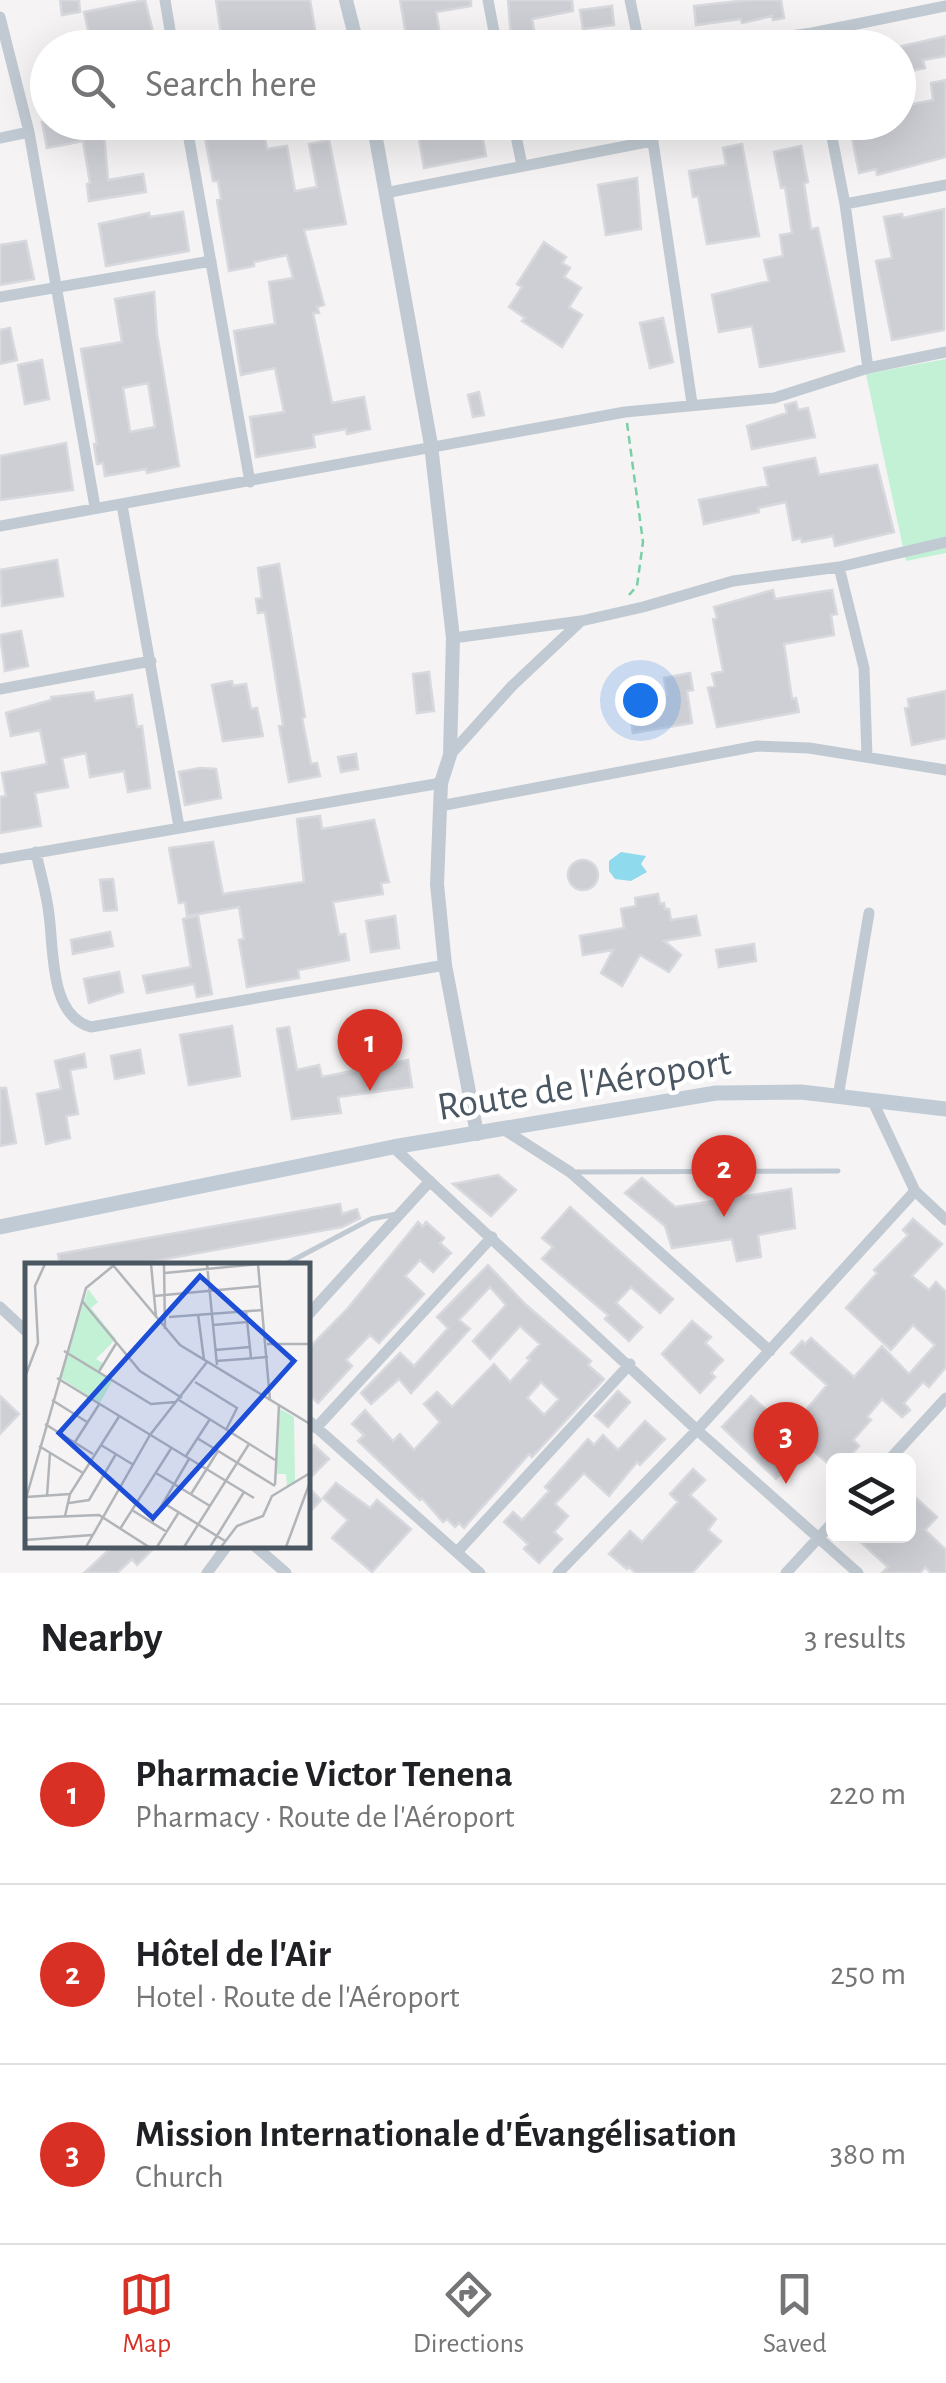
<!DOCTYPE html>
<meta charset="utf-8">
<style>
body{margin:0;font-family:"Alegreya Sans",sans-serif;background:#f6f6f6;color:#202124}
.controls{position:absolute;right:30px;bottom:30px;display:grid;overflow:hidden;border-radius:15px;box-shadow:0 10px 40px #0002}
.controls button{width:90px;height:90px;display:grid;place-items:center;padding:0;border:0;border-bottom:2px solid #e0e0e0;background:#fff;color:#202124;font:50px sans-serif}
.you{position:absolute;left:640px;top:700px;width:35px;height:35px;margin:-25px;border:8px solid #fff;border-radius:50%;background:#1a73e8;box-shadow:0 0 0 15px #1a73e833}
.badge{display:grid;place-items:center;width:65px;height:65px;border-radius:50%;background:#d93025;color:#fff;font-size:32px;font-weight:700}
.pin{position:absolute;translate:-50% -82px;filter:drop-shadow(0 2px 5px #0008)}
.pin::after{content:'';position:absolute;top:52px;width:35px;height:30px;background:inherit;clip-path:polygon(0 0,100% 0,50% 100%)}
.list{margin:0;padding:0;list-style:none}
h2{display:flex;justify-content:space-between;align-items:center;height:130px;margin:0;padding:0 40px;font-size:42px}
h2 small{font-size:32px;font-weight:400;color:#757577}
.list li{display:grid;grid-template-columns:65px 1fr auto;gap:30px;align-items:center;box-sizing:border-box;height:180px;padding:0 40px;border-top:2px solid #e0e0e0}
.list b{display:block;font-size:38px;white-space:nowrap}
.list p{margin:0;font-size:32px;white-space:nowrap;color:#757577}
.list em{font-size:32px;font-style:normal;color:#757577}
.icon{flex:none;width:55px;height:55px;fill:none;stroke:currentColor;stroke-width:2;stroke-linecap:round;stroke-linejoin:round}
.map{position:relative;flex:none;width:946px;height:1573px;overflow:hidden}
.search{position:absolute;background:#fff;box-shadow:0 10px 40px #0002;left:30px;right:30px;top:30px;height:110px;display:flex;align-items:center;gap:25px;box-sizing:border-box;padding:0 35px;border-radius:55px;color:#757577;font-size:38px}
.sheet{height:670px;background:#fff}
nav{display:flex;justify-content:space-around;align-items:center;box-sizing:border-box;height:140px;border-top:2px solid #e0e0e0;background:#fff;font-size:28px;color:#757577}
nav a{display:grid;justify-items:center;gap:5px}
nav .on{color:#d93025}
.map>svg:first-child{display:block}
.green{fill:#c3f1d5}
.water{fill:#90daee}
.building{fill:#cdcfd5;stroke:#d7d9de;stroke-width:2.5;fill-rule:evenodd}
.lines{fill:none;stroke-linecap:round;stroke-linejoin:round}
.path{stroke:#7ad0a6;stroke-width:2.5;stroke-dasharray:8 5;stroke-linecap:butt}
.service{stroke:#c1cad2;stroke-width:5}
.minor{stroke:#c1cad2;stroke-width:11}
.tertiary{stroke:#c1cad2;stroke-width:14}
.secondary{stroke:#c1cbd6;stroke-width:15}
.labels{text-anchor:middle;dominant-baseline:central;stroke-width:9;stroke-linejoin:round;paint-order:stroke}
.street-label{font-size:40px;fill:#4a5661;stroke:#fff}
.inset-road{fill:none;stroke:#b1b4b9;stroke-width:2.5}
.view{fill:#1d4ed8;fill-opacity:0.15;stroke:#1d4ed8;stroke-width:5}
.inset-edge{fill:none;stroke:#4a5661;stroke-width:5}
</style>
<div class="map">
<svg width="946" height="1573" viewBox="0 0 946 1573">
<rect width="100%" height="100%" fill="#f5f3f3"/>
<path class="green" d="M946,359V553L906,561L866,374Z"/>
<path class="water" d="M621,852L646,856L641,864L647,872L631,881L615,879L609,871V861Z"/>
<path class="building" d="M60,0H79L80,12L62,15Z
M145,0L153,32L145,34L146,48H54L53,43L89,34L84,12Z
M216,0H310L318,48H207L206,36L221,34Z
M400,0H471V6L436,12L441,40L408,46Z
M508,0H572L573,11L532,19L537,48H512Z
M748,0H781L784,18L773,20L772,16L742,23L741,19L696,25L694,6Z
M612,6L614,25L583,29L580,10Z
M946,36V56L923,60L925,68L898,74V47Z
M946,80V157L877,175L876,169L859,173L849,122H898V107L933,100L931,83Z
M42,122H103L108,180L143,174L146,192L89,201L87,184L90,183L83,141L47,148Z
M202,122H262L267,149L287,146L295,191L317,187L309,144L329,140L346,224L304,230L324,305L317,307L319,313H313L332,403L364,397L370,429L347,434L346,429L313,435L315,447L256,457L250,417L284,412L275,368L241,375L234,331L275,324L269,282L293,278L287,255L254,262V266L229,271L217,200L221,199L218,181H213Z
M416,122H480L486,156L424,168Z
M742,144L759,236L707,244L698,196L693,197L689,171L726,165L723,148Z
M801,146L808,182L804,183L811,229L818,228L844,351L760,367L752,326L719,332L712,295L769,281L764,260L783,256L780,235L792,233L785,187L781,188L774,152Z
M637,178L641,229L606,235L598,185Z
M944,209V330L892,340L876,261L892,258L884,217L902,214L903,218Z
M183,212L189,251L106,266L99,224L149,213L150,217Z
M26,241L34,279L0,285V245Z
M544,242L566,257L562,263L570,268L564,277L581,288L569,307L582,315L562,347L522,321L525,318L509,307L522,287L517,284Z
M154,292L157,334L179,466L147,473L146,469L105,476L103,463L97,464L94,444H97L81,349L122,342L115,299ZM148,383L155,427L130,432L123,388Z
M663,318L673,362L650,368L640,323Z
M10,328L17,360L0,364V330Z
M42,360L49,399L25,404L18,365Z
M479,392L484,415L473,417L468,395Z
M796,402L798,410L808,408L815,437L752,449L747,426L787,413L785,405Z
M66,443L73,490L0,500V456Z
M815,458L819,475L877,465L894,532L835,546L833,536L802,542L801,538L793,540L786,502L758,508L759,512L704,524L699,500L768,486L764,468Z
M57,560L63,596L2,606L0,570Z
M279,564L305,717L302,718L311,764L317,763L320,776L289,782L279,726L283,725L265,612L258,613L256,599L262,598L258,568Z
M773,590L775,599L832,590L837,614L831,615L834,635L784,644L792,699L796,698L799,712L717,727L708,688L715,686L712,674L723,671L713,619L717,618L714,607Z
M21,631L28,666L5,671L0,635Z
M429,672L434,711L417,713L413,674Z
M690,673L693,690L687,691L692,723L633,733L628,702L667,695L664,678Z
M232,681L233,686L246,684L251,709L257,708L263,736L223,741L212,685Z
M946,691V738L912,745L905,708L909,707L908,699Z
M93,692L95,701L132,695L137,727L142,726L150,788L128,792L124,771L90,777L86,753L62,758L68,787L35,793L41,826L0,833V797L6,796L2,773L47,764L40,730L11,736L6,713L51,700V697Z
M356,754L358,769L341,772L338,757Z
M200,768L216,769L221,798L185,805L179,772Z
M320,816L322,829L374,820L389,882L381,883L383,894L333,902L339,935L345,934L349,960L298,970L299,978L247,987L239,940L244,939L239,907L187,916L185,902L179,903L169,848L213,842L223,894L304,882L297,819Z
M568 875a15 15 0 1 1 30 0a15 15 0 1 1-30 0Z
M113,879L117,910L104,911L100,880Z
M658,894L660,904L664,903L665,909H669L671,920L696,916L700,935L664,941L681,955L669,972L640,955L622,986L601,973L613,950L583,955L580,936L624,928L621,909L636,906L635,898Z
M198,916L212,994L197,997L194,984L147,993L143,976L191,967L183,919Z
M395,916L399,948L371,952L366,921Z
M110,932L113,946L73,954L71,940Z
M754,944L756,961L719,967L716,950Z
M119,972L123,992L89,1003L84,979Z
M232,1026L240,1076L189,1085L180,1035Z
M289,1027L297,1070L319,1065L322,1077L408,1060L412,1087L338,1097L341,1113L292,1119L277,1029Z
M140,1050L144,1073L115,1079L111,1056Z
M84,1054L86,1067L70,1070L78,1114L66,1116L70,1138L46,1144L37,1094L61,1089L55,1061Z
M0,1088H6L16,1143L0,1146Z
M498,1175L516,1190L491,1216L453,1184Z
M642,1178L675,1207L791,1189L795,1228L758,1235L761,1257L737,1261L732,1239L672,1248L665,1226L625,1193Z
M340,1204L342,1214L357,1209L360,1218L342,1227L127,1266H60L58,1254Z
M570,1207L673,1299L660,1313L631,1287L616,1303L642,1327L629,1341L605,1319L608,1315L542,1259L553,1247L542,1238Z
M913,1219L942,1244L912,1276L929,1290L936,1282L946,1292V1367L929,1387L923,1382L904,1403L910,1410L902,1417L882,1399L867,1417L871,1420L853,1440L859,1446L846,1460H834V1469L807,1445L776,1479L722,1427L751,1396L789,1430L827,1385L791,1353L802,1341L805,1344L811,1338L854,1377L882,1346L909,1374L935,1345L913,1325L891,1350L846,1308L877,1273L874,1270L908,1235L903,1230Z
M418,1222L423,1227L426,1222L444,1238L440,1243L451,1253L433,1272L420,1260L405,1276L424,1294L379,1343L370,1335L346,1360L352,1366L318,1403L308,1394V1349L348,1308Z
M488,1265L525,1304L591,1361L588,1365L604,1379L532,1457L529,1454L469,1522L464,1528L459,1523L455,1527L447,1519L443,1522L422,1498L420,1500L358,1441L364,1435L352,1424L365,1410L393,1441L400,1434L414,1450L440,1422L424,1404L437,1392L452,1407L494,1364L510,1382L530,1360L527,1358L540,1344L520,1326L490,1359L473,1341L506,1305L490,1287L459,1320L470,1329L411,1393L399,1379L371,1404L361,1393L400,1353L414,1366L448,1328L437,1317ZM541,1382L559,1399L544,1415L527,1398Z
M692,1321L711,1337L705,1343L723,1360L711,1373L715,1377L700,1393L662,1354Z
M618,1391L630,1402L608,1427L595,1416Z
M0,1396L19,1414L0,1434Z
M645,1421L665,1439L640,1465L637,1462L609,1496L584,1473L555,1504L568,1516L554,1532L562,1539L539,1563L524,1549L528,1544L504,1522L513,1512L522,1520L549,1491L545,1487L588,1439L594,1445L603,1435L618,1450Z
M314,1445L329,1459L308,1480V1452Z
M693,1469L705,1480L690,1495L716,1519L708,1530L721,1541L692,1573H636L629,1567L627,1569L609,1554L630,1531L642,1542L678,1502L670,1494Z
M336,1483L370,1508L377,1500L411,1529L372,1572L332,1538L348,1520L323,1498Z
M308,1487L321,1500L308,1514Z
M916,1498L937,1517L925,1530L946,1550V1573H931L925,1567L920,1573H882L888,1567L854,1536H908V1507Z
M113,1546H156L137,1565L132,1559L117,1573H84Z"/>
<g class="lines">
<path class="path" d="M627,423L643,542L637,586L629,595"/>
<path class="service" d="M573,1172L838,1171
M282,1266L371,1219L397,1214"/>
<path class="minor" d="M165,0L173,48
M488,0L497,48
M630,0L640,48
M0,17L29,132L95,507
M701,48L812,33L946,6
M186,122L250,482
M513,122L522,165
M650,122L692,403
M829,122L845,204L868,368
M0,138L29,132
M385,193L652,141
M845,204L946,185
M0,297L211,261
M122,505L179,827
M0,526L625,412L774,398L868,368L946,352
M839,567L864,668L867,757
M453,638L581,621
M0,689L151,661
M450,755L512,686L581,621L643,607L733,581L839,567L946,542
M440,806L757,746L809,748L946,770
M36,852C40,873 47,894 49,915C54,949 49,1016 91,1027L445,965
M0,859L441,783
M838,1097L869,913
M873,1102L915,1191L946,1220
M503,1129L570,1172L770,1351
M393,1147L697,1430L858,1573
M0,1307L28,1333
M308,1315L430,1181
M308,1420L480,1573
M316,1428L492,1237
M889,1460L946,1398
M255,1546L286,1573
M457,1552L630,1364
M207,1573L227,1546
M558,1573L697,1430L915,1191
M786,1573L834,1521"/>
<path class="tertiary" d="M346,0L358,48
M373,122L431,445L453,638L450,755L441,783L437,884L445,965L477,1134"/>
<path class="secondary" d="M0,1227L393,1147L716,1093L801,1092L946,1109"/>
</g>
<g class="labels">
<g class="street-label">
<text transform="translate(584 1085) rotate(-9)">Route de l'Aéroport</text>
</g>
</g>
<g transform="translate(25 1263)">
<rect width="285" height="285" fill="#f5f3f3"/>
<path d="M63,26L73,39L66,45L91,76L71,96L79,101L74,109L88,117L75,140L34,114ZM255,146L269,154L270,219L262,224L261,211H250Z" fill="#c3f1d5"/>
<path class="inset-road" d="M87,1L155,82L285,161M126,1L131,53M139,1L140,66M182,1L192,102M140,10L233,1L245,137M129,33L236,23M57,38L115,108L157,135M221,48L226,95M173,51L179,97M144,54L238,47M188,62L222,59M242,81H285M190,87L225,84M39,88L126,141L151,139M191,98L243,94M73,110L92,79M0,114L13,80L10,23L20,1M32,115L229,235M170,119L212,145L201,167M27,137L62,159M154,137L250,197M20,161L68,191M172,175L250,223M50,179L75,140M76,182L107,201M14,183L58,210M161,193L185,156M131,210L185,243M250,222L254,142M166,231L193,188M22,233L25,190M1,234L45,231M0,239L61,25L88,3M137,239L200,278M44,240L64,237L91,191M107,247L142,269M40,253L45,231L95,152M0,255L74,252L124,284M127,259L164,196M95,266L147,184M0,277L67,272M61,284L125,172L182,99M132,284L154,249M159,284L224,181M185,284L219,229M196,284L212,263L238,253L247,233L285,210M261,284L285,219"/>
<path class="view" d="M175,13L269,98L128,255L34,170Z"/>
<rect width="285" height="285" class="inset-edge"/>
</g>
</svg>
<div class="controls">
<button><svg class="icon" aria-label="layers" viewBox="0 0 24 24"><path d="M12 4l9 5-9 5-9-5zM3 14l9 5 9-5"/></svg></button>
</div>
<div class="you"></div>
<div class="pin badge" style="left:370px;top:1091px">1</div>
<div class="pin badge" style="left:724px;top:1217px">2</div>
<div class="pin badge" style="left:786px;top:1484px">3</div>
<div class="search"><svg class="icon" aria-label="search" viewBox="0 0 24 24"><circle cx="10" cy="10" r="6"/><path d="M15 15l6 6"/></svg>Search here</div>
</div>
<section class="sheet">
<h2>Nearby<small>3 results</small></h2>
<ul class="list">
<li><span class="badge">1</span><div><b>Pharmacie Victor Tenena</b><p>Pharmacy · Route de l'Aéroport</p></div><em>220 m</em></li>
<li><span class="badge">2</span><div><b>Hôtel de l'Air</b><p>Hotel · Route de l'Aéroport</p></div><em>250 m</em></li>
<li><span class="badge">3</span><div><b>Mission Internationale d'Évangélisation</b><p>Church</p></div><em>380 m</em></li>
</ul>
</section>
<nav>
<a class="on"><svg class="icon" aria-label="map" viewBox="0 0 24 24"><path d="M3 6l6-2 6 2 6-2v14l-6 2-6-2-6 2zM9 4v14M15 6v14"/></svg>Map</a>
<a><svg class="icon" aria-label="directions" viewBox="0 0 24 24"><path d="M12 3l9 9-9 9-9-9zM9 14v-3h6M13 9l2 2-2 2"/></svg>Directions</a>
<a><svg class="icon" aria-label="saved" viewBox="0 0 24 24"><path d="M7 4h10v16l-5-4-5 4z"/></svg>Saved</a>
</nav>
